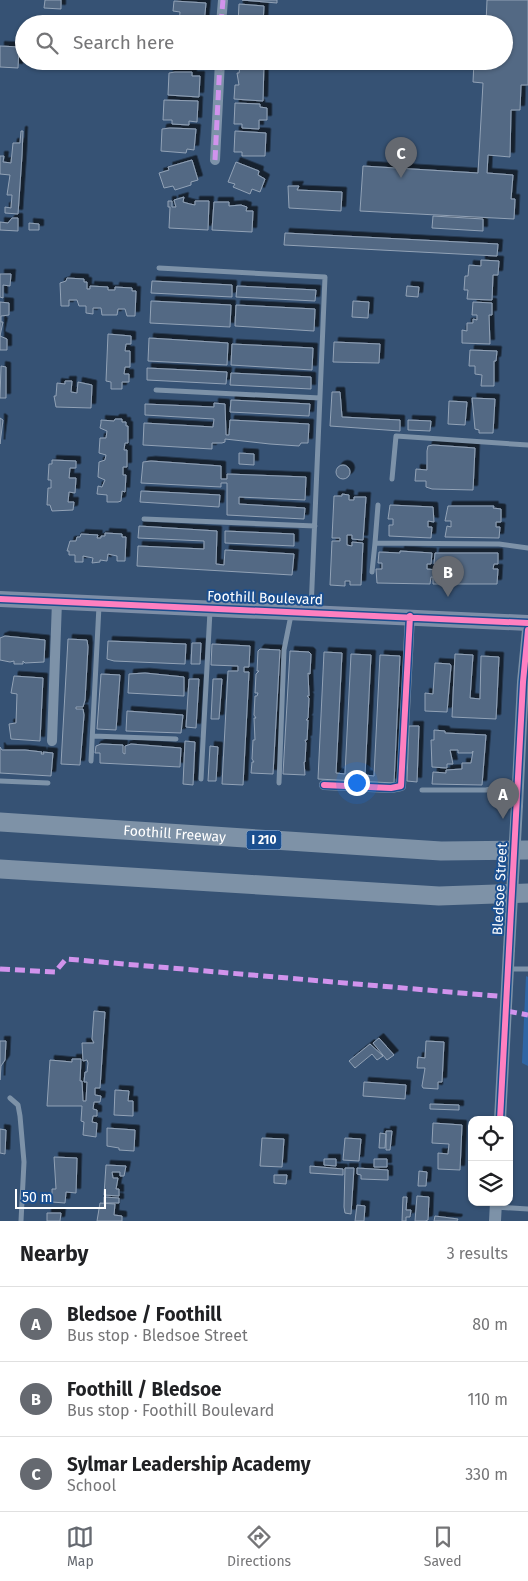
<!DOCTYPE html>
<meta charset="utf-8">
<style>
body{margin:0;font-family:"Fira Sans",sans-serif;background:#f2f2f2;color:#202124}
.controls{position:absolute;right:15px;bottom:15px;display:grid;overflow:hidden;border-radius:10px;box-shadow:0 1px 4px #0004}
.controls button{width:45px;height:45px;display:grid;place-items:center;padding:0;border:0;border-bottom:1px solid #e0e0e0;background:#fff;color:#202124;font:25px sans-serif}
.scale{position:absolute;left:15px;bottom:12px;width:91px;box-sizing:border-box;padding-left:5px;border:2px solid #fff;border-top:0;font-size:14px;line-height:18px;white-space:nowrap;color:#fff;-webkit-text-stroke:4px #1b4f8f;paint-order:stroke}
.you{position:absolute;left:356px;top:782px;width:18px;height:18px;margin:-12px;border:4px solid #fff;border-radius:50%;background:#1a73e8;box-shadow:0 0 0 8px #1a73e833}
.badge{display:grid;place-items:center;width:32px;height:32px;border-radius:50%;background:#656970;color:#fff;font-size:16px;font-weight:700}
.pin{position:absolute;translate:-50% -41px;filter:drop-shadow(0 1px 2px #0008)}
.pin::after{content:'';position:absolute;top:26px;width:18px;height:15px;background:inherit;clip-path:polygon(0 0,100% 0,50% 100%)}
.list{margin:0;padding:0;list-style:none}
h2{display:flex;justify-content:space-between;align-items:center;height:65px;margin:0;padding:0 20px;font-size:21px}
h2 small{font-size:16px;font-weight:400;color:#757577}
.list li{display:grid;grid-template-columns:32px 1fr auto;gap:15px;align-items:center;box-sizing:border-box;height:75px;padding:0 20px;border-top:1px solid #e0e0e0}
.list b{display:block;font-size:19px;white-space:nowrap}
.list p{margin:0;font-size:16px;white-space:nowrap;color:#757577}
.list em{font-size:16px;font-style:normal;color:#757577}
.icon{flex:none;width:28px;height:28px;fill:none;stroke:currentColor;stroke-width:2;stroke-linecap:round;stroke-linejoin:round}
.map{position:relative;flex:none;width:528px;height:1221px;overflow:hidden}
.search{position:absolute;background:#fff;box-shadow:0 1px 4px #0004;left:15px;right:15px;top:15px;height:55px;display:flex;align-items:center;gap:12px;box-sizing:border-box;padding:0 18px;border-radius:28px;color:#757577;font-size:19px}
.sheet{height:290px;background:#fff}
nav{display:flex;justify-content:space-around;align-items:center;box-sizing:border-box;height:70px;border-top:1px solid #e0e0e0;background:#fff;font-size:14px;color:#757577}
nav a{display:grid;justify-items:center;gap:2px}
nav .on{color:#656970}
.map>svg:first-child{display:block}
.grass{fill:#2f66a5}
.building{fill:#526984;stroke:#92a2b6;filter:url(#shadow)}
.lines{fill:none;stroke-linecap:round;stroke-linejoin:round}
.service{stroke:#7d92a8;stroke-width:5}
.minor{stroke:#7d92a8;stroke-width:10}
.tertiary{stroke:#7d92a8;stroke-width:12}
.primary{stroke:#7d8ea7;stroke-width:16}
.motorway{stroke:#7e92a7;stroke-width:19}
.tertiary-bridge{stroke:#7d92a8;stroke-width:12}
.quiet{stroke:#d193ec;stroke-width:5;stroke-dasharray:10 5;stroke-linecap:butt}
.cycleway-casing{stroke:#1b4f8f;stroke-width:9}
.cycleway{stroke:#ff80c0;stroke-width:6}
.labels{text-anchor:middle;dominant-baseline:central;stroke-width:4;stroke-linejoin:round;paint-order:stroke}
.shield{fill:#1b4f8f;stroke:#bbcadd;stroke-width:1}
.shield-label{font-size:12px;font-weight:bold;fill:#fff}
.street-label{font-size:14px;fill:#fff;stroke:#1b4f8f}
</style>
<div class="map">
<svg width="528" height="1221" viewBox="0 0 528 1221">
<defs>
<filter id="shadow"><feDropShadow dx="4.5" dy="-4.5" stdDeviation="0" flood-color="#0009"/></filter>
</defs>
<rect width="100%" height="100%" fill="#365274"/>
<path class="grass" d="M526,976L528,977V1066L522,1063Z"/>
<path class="building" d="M45,0H61V9L44,8Z
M242,0H277V3Z
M487,0H528V85H521L520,110H511L510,157L488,155L487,173L513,175L511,199H515L514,219L360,211L363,166L478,173L483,83L473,82L474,61H504V24H486Z
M174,1L206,3L204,24H179L180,12L173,11Z
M239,4L264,6L263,24H238Z
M0,46L19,47L18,68L0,67Z
M174,61H202V69L173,68Z
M244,61L264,62L263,101L234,99L235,85H239L237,73H239L240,67H243Z
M175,72H192V76H200L199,97L168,95L169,73Z
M164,100L198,101L197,122L189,121V125L172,124V120H163Z
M235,103L260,104V107L267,108V120H259V129L242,128V124H234Z
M170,128L196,129L194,150L187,149L186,153L161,151L162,129Z
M21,131H23L22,155L18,214L5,213V207L11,208L12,195H7L10,175L0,174V156H4L3,162L11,163L13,143H20Z
M235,131L266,133L265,156H242V152H234Z
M192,160L198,180L191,182V185L175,190L173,186L164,188L159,173L169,170L168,167Z
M236,162L259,171L258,175L265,179L260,192L252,189L250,194L233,187L235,184L228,182Z
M288,186H299L297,190L342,192L341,211L289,208Z
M184,197L183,202L190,204L195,205V201H209L208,230L169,228L170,207H168V201H172V207H176L174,200Z
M214,202H229V206L241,205L247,207L246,211H253L252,232L212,230Z
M433,216L483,219V231L432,228Z
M12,218H18V231L0,230V222L8,223Z
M29,223L39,224V230H29Z
M285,233L498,244L497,256L284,245Z
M481,260L499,261L498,275H493L492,300L467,299L468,290H464L465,276H468L469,265L481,266Z
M0,274H11L10,286L3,285V298L0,297Z
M67,278L84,279V282H87V289H90V286L108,287V290H115V287L132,288V291H136L135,316H127L125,309H118L117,315H102L101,308H93V314L86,313V306H79L77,300H69V306H61L60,283L66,281Z
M152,281L232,285V297L151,293Z
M237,286L316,290L315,301L236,297Z
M407,286L419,287L418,297L406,296Z
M151,301L231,305L230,327L150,323Z
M353,301L369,302L368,318L352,317Z
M0,302L9,303V315L1,316V322H3L0,336L7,339V350H0Z
M473,302L492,303V315H489L490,344L462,343V330L467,331V323H473V319L477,320V315H472Z
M236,305L315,309L314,331L235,326Z
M108,334L131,336V344H126L125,351H130V367H125L124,374H129V382H122V389H111V382L106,381Z
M149,338L228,343L227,365L148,361Z
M334,342L380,344L379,363L333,362Z
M232,344L313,348L312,370L231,365Z
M470,350L497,351L496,361H494V386H481L482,375L475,374V366H469Z
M1,366L6,367V398H0Z
M147,368L227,372L226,384L147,380Z
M231,373L311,377V389L230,385Z
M65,381H72L71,392L77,393L78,382L92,385L91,408L56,407L54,396H56L57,383L65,384Z
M332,392H340L342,417L400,420V431L330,426Z
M472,398L495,399L493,433H479V430L475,429Z
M231,400L310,404L309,416L230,412Z
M449,401L467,402L465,425L448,424Z
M214,403L225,404L226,435H229L230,420L309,424L308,443H301L299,446L270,444L225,439V442L222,443H212V449L143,445L144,423L213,427L214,419L145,415V404L214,407Z
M0,418L3,420L0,444Z
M115,419H122V422H126V426H128V443H125L124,450H127V467H123V475H126L125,492L122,491L121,501L118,502H107V495L97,494L98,486L102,487L105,480L98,477L99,462L105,460L106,455L99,453L100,438H106L107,431L100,428L101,423V420L114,421Z
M408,420L431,421L430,431L408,430Z
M433,445L475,448L473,490L432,489L426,487V481H415L416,469L427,470V451L428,446Z
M239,453L254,454V465L239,464Z
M52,460L76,461V468H70L69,478H76L75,493L69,492L68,502H74L73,510L52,511L50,505H47L48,488H51V480H48L49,464H52Z
M151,461L221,466V479H227V474L306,477L305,500L239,497V504L305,508L304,519L227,515V483H221V487L141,483L143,462Z
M336 472a7 7 0 1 1 14 0a7 7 0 1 1-14 0Z
M141,491L220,495L219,507L140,502Z
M342,494L349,495V500H354V497H366L363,540L352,539V535H347V545L352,546V542L363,543L361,585H350V581H345V586L330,585L332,541H340V538H332L334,496H342Z
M390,505L433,507L434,522L428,521V527H432L431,538L389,536V525H393V519H388Z
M448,506H494L493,508L501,509V522H496V527H500L499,538L445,537L447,526L451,527V521H445Z
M139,526L217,531L216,564L224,565L225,550L294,554L292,575L137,566L138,546L204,549V541L138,538Z
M225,531L294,534V546L225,543Z
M105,533L122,534V537H126L125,561H117V556L108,554L107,561L100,560V562L92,563L93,558L83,556V562H75V555H69V551H67L70,541H76L77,537H80L81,534L98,535L97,538H101V536H105Z
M400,551L432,553L431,564H427V569L437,570L438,564H434L435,553H498V564H494L493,569H498L497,584H433V577H431L430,584L377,583L376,569H382V563H378L379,552L400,553Z
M5,636L45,640L44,662L25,663L23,661V664H14V661L10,662L0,660V638Z
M68,639L87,640L88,647L85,700L83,707H76V709H83L84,715L80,765L61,764Z
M108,641L186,644L185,664L114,661L107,659Z
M192,643H201L200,664H191Z
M212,644L250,646L249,667H244V672H249L243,785L222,784L228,671H238V666L211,665Z
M260,649L280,650L273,774L251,773L252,762H254L252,759L253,740H255L254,718H256L254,715L255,696H257L258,693H255L256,674L259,671H257L258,651Z
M290,651L309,652L311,654L310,674L308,673L309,696H307L309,698L308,718L306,720H308L307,740H305L306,743L305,762H304L305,775L283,774Z
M324,652L342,653L336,773L345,774L351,654L371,655L365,775L374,776L380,655L400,656L394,783L318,779Z
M455,654L473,655L470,698L480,699L481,656L499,657L496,719L452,717Z
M435,663L450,664L451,666L447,712L425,711V693L433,694Z
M145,673L184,677V696L128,693L129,674Z
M101,674L120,675L116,730L97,729Z
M14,676L43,678L40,741L11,739L9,724L16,723L17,694L11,693Z
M189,679H199L196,728L186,727Z
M213,679H222L219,719H211Z
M127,711L183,715L181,733L126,731Z
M409,726H419L417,782L407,781Z
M434,730L445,731V733L486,735L482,785L432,784L433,772L446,773V770L462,769V763H471L473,751L472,753H458V750H450L453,764H447V768L432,767L431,740H434Z
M185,741L195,742L193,785L183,784Z
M101,744L123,745V753L125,754V746L131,744L181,748L180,767L100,763V753H95L96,746Z
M210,746L218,747L216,781H208Z
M0,747L2,750H25L42,752L41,754H44L43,752L53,753L51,776L0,773Z
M94,1011L105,1012L100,1088H95V1095L101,1096L100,1102H94L93,1109L97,1110V1116H93L92,1122L97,1123L96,1137L83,1135L84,1122L81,1121L82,1106H47L50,1060L72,1062V1059H81L80,1081H82L83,1101H86L87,1082H84L85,1072H87L88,1063L87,1060L83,1061L82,1043H94L92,1039Z
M379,1038L394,1055L387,1060L373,1043Z
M0,1041H6L5,1060L1,1066L0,1080Z
M426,1041L444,1042L442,1082H438V1089L423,1088L422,1086L425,1068H417L418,1057L425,1058Z
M370,1044L383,1056L377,1060L372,1054L355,1068L349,1061Z
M364,1082L406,1085L405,1099L363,1096Z
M115,1090L129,1091L128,1101H133V1116L114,1115Z
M430,1104L459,1105V1110L430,1109Z
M433,1123L462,1125L460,1170L438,1169V1153L448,1154L449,1144L432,1143Z
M107,1128L135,1130L134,1151L119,1150V1148L107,1146Z
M0,1129L6,1130L5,1154L0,1153Z
M386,1131H392L390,1150H386Z
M380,1133L386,1134L385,1148H379Z
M262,1138L284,1139L282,1167L260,1166Z
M345,1138L361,1139L359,1161L343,1160Z
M54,1157L77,1158L76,1193L66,1192L65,1203L52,1202V1189H56Z
M324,1159H336V1166L324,1165Z
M374,1159H387V1167H374Z
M106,1165L126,1166L124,1176H120V1172H112L113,1178H118L116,1189H119V1196L104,1195Z
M310,1166L343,1169V1175L310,1173Z
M345,1168H354L351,1214L345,1213L344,1207Z
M357,1168L388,1170V1180L361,1179V1175L357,1174Z
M419,1171L427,1172L426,1186H418Z
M274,1175H287L286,1184L274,1183Z
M417,1196L429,1197L428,1220L425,1221H415Z
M104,1197L119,1198V1203H104Z
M403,1197H407L406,1210H411L410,1217H406V1221H402Z
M100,1203L115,1204L114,1215L122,1216V1221H97Z
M357,1205L365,1206L364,1221H355Z
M47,1213H61L60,1221H47Z
M435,1216L458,1219L457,1221H434Z"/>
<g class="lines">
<path class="service" d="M159,268L325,277L311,610
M156,390L320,398
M392,479L396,436L528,445
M144,519L315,526
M375,543L378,505
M372,572L375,543L499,544L528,548
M93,736L176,739
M91,761L99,606
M201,779L210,611
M0,781L48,783
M279,783L284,650L291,615
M422,790H486L518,783
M509,969H528
M10,1098L18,1105L20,1116L24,1162L21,1221
M496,1207L528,1209"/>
<path class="minor" d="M221,24L223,0
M215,160L220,61
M52,741L57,601
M324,785L391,788L401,786L410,616"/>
<path class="tertiary" d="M517,805L523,682L528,630
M500,1120L509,949
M495,1221L496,1202"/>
<path class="primary" d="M0,599L528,623"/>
<g class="motorway">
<path id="s1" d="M0,822L441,851L528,850"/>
<path d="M0,869L439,896L528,893"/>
</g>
<path class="tertiary-bridge" d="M509,949L517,805"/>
<path class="quiet" d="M221,24L223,0
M215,160L220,61
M0,969L55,972L66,959L508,997
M507,1011L528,1015"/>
<defs>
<path id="cycleway" d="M0,599L528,623
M324,785L391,788L401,786L410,616
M500,1120L523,682L528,630"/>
</defs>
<use href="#cycleway" class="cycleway-casing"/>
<use href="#cycleway" class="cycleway"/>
</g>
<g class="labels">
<rect class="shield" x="246.5" y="830.5" width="35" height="19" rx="4"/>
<g class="shield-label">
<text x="264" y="840">I 210</text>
</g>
<g class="street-label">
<text transform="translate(265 598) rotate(2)">Foothill Boulevard</text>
<text stroke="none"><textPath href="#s1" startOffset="175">Foothill Freeway</textPath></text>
<text transform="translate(500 889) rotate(-87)">Bledsoe Street</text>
</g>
</g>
</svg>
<div class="controls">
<button><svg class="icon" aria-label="locate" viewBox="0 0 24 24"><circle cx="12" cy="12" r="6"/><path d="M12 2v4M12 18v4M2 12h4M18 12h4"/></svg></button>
<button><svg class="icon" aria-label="layers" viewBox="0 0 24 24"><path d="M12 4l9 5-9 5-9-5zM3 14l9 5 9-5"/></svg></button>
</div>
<div class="scale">50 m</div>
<div class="you"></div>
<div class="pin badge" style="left:503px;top:819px">A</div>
<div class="pin badge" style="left:448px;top:597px">B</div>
<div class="pin badge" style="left:401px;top:178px">C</div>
<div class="search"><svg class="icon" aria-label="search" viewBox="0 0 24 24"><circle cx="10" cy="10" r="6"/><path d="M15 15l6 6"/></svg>Search here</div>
</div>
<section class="sheet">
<h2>Nearby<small>3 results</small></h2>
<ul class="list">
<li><span class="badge">A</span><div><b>Bledsoe / Foothill</b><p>Bus stop · Bledsoe Street</p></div><em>80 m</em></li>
<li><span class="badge">B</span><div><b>Foothill / Bledsoe</b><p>Bus stop · Foothill Boulevard</p></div><em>110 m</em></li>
<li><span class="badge">C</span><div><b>Sylmar Leadership Academy</b><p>School</p></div><em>330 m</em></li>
</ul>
</section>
<nav>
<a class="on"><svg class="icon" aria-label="map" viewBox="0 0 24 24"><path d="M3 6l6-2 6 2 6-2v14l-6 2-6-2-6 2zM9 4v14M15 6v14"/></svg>Map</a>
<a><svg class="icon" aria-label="directions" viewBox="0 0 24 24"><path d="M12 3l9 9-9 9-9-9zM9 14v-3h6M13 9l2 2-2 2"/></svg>Directions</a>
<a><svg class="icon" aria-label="saved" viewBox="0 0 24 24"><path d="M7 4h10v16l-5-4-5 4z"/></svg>Saved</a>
</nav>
